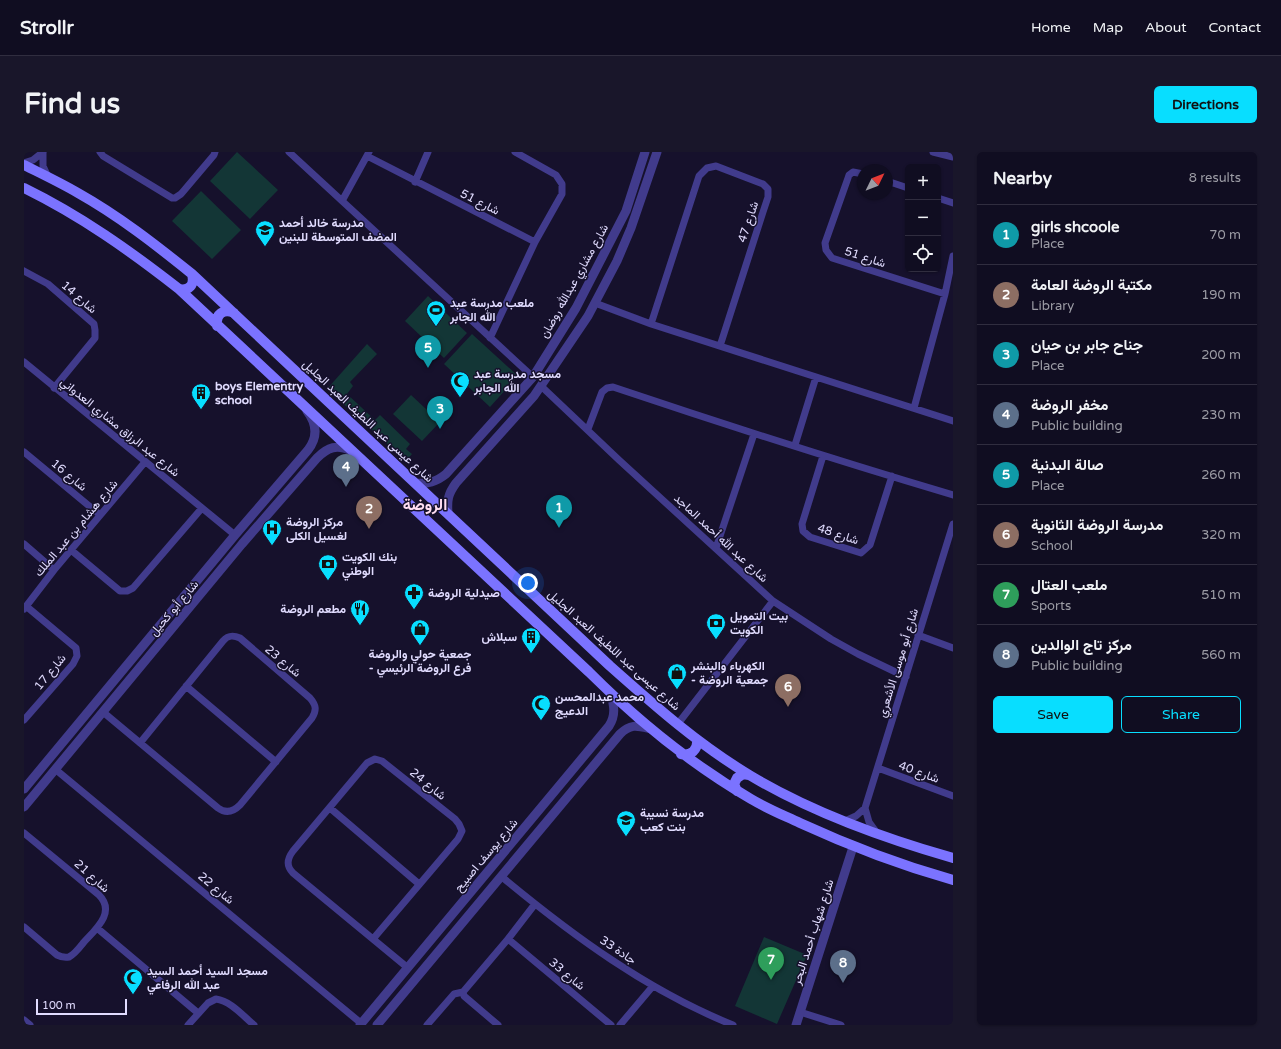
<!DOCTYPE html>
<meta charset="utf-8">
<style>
body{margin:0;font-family:"Varela Round",Vazirmatn,sans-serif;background:#19162a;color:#f1f3f6}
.controls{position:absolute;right:12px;top:12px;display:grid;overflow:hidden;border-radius:6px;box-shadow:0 1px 3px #0004}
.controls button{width:36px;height:36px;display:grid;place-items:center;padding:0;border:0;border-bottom:1px solid #302d3f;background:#100d21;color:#f1f3f6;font:20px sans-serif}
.compass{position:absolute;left:833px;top:12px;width:36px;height:36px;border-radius:50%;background:#100d21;box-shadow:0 1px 3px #0004;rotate:47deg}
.scale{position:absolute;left:12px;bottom:10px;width:91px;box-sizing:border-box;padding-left:4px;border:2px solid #e1dcff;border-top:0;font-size:11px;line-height:14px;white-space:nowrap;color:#e1dcff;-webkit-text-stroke:3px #16112c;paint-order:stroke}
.you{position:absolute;left:504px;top:431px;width:14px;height:14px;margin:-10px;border:3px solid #fff;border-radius:50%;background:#1a73e8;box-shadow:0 0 0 6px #1a73e833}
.badge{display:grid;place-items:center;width:26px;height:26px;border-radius:50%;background:#08deff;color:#fff;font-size:13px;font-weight:700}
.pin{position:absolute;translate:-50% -33px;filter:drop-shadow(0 1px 2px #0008)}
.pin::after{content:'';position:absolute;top:21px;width:14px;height:12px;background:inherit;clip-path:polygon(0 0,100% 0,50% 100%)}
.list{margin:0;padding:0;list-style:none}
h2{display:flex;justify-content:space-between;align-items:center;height:52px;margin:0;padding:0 16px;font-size:17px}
h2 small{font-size:13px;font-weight:400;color:#9c9ca5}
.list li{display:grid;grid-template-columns:26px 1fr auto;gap:12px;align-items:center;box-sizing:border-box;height:60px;padding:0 16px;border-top:1px solid #302d3f}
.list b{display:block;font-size:15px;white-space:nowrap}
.list p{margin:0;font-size:13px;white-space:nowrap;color:#9c9ca5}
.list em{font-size:13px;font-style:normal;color:#9c9ca5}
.actions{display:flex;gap:8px;padding:12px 16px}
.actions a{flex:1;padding:9px 0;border:1px solid #08deff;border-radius:6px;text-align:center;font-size:14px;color:#08deff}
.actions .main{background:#08deff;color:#111}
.icon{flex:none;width:22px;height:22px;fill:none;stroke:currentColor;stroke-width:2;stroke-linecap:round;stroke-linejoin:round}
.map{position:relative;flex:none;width:929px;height:873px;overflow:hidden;border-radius:6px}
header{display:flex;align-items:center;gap:24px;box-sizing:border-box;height:56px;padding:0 20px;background:#100d21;border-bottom:1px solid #302d3f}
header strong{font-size:19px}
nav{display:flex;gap:22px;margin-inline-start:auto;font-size:14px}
.intro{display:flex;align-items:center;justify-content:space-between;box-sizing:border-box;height:96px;padding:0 24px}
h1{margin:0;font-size:28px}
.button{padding:10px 18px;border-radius:6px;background:#08deff;color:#111;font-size:14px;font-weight:700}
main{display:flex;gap:24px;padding:0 24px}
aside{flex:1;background:#100d21;border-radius:6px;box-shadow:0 1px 3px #0004}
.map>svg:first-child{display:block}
.green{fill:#133636}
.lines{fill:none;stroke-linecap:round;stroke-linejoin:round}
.minor{stroke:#413b8c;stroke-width:7}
.tertiary{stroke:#413b8c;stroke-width:9}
.secondary{stroke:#7b73ff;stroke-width:10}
.labels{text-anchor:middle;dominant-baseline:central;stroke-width:3;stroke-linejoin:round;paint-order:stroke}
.street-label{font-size:12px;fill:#e1dcff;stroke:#16112c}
.poi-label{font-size:12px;font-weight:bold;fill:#e1dcff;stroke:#16112c;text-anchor:start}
.district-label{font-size:16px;font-weight:bold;fill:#ffdef2;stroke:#16112c}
</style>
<header>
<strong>Strollr</strong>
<nav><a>Home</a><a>Map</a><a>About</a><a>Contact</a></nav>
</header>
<div class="intro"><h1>Find us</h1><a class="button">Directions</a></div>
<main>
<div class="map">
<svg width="929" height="873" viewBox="0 0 929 873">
<rect width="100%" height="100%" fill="#16112c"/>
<path class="green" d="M213,0L254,38L226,67L186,29Z
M177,39L217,78L188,107L148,69Z
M404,144L443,181L420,206L381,169Z
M448,182L494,224L466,255L420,212Z
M343,192L353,202L326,230L329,234L323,242L351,268L356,263L386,292L382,297L388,302L382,309L303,237Z
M387,243L416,270L398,289L369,262Z
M740,785L783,803L753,872L711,854Z"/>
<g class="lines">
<path class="minor" d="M76,0L79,4L148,46H151L157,42L190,3L191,0
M265,0L509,225
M909,0L929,5
M19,1V14L24,25
M343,4L511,90
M0,11L9,8L19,0
M839,22L829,20L825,23L824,26L801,91L802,98L808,106L921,142
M863,29L884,36
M391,30L404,0
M914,46L929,51
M318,49L345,0
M0,119L24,132L70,172L71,178V186L30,236
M571,151L627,172L929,269
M627,172L675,24L683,16L692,14L739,32L744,37V45L739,60L696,194
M466,186L511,90L538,42V32L532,23L491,0
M0,210L211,383
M517,234L595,308L749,449L807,487L834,502L882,525
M890,256L921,142L929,104
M564,277L578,240L583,236L589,235C702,273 815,309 929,343
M771,293L792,225
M0,300L76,363
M799,304L778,372L779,379L786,385L837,401L846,393L868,324
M0,392L30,418
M692,396L730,282
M47,398L96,439H103L109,436L178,356
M0,457L30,418L121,310
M894,483L929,496
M162,534L252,610
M79,560L194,656C202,662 209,660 216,653L288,566C293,558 292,553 286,546L216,486C209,483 204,483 199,489L116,591
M0,568L49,512L53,504L52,496L2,454
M653,573L749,449
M854,616L929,644
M31,617L338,872
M306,656L395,732
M841,656L845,670L853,681
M821,669L832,664L841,656L929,372
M0,681L75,743C92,760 72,777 60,790C56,795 51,802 45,805C40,806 37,805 33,803L0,775
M478,725C548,783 624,839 709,873
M73,776L174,861
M349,787L434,687L438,679L435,672L431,667L358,609L351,607L343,611L269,699C263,707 262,714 269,721L384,816
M484,787L587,873
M439,840L484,787L511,752
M439,840L440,844L474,873
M776,860L817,873
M0,868L6,873
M164,873L184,851L192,847C207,849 219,864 230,873
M403,873L430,842L439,840
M596,873L629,834"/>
<path class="tertiary" d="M391,331C404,332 412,330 422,322L509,225L552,156L602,59L621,0
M424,361C423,348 424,342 432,331L510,244L564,164L593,109L607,76L633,0
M0,637L211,383L284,298C294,285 293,272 283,259
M0,655L218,392L293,306C304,295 313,292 327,299
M336,873L585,574C592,563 590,554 587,542
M353,873L596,582C607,571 614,574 627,577
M772,873L829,695"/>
<path class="secondary" d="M0,13C18,22 37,31 54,41C95,64 132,93 168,122L586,514C631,554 675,593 727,624C789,661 859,686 929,706
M0,36C57,64 105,98 155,137L565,520C614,569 667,612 727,647C742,656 759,663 776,671C826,694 876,713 929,728
M155,137C165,139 171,133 168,122
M193,174C191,162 200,156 210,161
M657,602C667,604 674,598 673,588
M713,639L710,632L713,626L719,622L725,623"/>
</g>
<defs>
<symbol id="school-pin" viewBox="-11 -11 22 30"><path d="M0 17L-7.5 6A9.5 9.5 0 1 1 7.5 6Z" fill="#08deff" stroke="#16112c"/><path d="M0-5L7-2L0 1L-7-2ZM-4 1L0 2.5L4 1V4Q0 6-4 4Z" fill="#111"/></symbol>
<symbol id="stadium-pin" viewBox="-11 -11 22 30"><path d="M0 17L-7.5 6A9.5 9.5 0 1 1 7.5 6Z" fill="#08deff" stroke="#16112c"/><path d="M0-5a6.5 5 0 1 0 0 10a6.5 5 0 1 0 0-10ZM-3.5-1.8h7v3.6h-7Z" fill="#111"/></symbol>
<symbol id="mosque-pin" viewBox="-11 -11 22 30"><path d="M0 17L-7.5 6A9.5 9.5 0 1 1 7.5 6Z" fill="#08deff" stroke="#16112c"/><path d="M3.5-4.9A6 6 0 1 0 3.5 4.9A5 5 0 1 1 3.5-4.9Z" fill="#111"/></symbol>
<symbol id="building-pin" viewBox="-11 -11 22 30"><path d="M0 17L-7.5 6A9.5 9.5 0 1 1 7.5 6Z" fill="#08deff" stroke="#16112c"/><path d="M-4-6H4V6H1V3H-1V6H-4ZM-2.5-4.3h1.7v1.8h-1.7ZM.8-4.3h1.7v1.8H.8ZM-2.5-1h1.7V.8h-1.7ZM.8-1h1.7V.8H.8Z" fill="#111"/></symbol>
<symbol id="hospital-pin" viewBox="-11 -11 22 30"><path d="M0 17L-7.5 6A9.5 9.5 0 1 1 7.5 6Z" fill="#08deff" stroke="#16112c"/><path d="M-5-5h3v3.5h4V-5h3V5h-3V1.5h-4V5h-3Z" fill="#111"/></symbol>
<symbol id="bank-pin" viewBox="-11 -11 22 30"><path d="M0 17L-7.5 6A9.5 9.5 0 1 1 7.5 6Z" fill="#08deff" stroke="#16112c"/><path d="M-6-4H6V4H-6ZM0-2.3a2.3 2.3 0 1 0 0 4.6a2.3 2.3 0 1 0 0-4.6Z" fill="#111"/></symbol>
<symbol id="pharmacy-pin" viewBox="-11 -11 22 30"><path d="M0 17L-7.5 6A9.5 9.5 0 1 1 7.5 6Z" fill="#08deff" stroke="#16112c"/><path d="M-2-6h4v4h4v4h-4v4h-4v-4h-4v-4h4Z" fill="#111"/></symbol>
<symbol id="restaurant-pin" viewBox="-11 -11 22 30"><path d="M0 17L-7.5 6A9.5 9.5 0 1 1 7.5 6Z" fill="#08deff" stroke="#16112c"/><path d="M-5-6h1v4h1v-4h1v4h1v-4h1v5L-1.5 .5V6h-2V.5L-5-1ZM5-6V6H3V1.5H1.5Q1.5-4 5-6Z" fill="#111"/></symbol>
<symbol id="shop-pin" viewBox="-11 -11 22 30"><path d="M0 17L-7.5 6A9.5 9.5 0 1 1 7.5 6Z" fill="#08deff" stroke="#16112c"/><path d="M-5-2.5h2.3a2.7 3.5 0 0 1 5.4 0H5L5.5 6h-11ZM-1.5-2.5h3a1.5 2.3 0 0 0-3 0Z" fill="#111"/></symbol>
</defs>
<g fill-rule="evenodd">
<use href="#school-pin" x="230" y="67" width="22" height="30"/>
<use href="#stadium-pin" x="401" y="147" width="22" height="30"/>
<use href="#mosque-pin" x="425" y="218" width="22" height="30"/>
<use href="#building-pin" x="166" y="230" width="22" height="30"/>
<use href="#hospital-pin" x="237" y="366" width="22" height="30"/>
<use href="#bank-pin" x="293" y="401" width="22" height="30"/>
<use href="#pharmacy-pin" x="379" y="430" width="22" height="30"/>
<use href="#restaurant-pin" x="325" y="446" width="22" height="30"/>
<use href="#bank-pin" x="681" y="460" width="22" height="30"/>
<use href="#shop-pin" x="385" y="466" width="22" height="30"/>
<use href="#building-pin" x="496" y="474" width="22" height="30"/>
<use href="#shop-pin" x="642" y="510" width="22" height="30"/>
<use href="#mosque-pin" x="506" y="541" width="22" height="30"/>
<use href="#school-pin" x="591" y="657" width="22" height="30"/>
<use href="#mosque-pin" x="98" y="815" width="22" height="30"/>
</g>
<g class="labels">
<g class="street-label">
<text transform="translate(456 50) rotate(27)">شارع 51</text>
<text transform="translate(724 70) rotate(-72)">شارع 47</text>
<text transform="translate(841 105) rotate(18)">شارع 51</text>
<text transform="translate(550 129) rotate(-61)">شارع مشاري عبدالله روضان</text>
<text transform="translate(55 145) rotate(41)">شارع 14</text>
<text transform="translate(344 269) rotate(43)">شارع عيسى عبد اللطيف العبد الجليل</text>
<text transform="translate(96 275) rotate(39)">شارع عبد الرزاق مشاري العدواني</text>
<text transform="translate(45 323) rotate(40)">شارع 16</text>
<text transform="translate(52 376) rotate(-50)">شارع هشام بن عبد الملك</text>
<text transform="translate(814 382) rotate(18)">شارع 48</text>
<text transform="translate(697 386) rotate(43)">شارع عبد الله أحمد الماجد</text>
<text transform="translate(150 456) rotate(-50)">شارع أبو كحيل</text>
<text transform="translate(590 498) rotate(42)">شارع عيسى عبد اللطيف العبد الجليل</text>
<text transform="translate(259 509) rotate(40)">شارع 23</text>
<text transform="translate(874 511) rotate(-73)">شارع أبو موسى الأشعري</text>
<text transform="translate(26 520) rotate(-51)">شارع 17</text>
<text transform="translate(895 620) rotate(20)">شارع 40</text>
<text transform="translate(404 632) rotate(39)">شارع 24</text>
<text transform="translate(462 703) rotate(-50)">شارع يوسف اصبيح</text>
<text transform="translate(68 724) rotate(42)">شارع 21</text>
<text transform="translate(192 736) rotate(40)">شارع 22</text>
<text transform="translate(789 780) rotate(-72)">شارع شهاب أحمد البحر</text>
<text transform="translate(594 798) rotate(34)">جادة 33</text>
<text transform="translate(543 822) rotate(40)">شارع 33</text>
</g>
<g class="poi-label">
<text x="255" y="71">مدرسة خالد أحمد<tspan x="255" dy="14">المضف المتوسطة للبنين</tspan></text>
<text x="426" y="151">ملعب مدرسة عبد<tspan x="426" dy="14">الله الجابر</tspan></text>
<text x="450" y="222">مسجد مدرسة عبد<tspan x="450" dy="14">الله الجابر</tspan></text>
<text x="191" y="234">boys Elementry<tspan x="191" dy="14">school</tspan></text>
<text x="262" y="370">مركز الروضة<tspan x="262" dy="14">لغسيل الكلى</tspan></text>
<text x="318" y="405">بنك الكويت<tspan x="318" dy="14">الوطني</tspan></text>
<text x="404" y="441">صيدلية الروضة</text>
<text x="322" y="457" text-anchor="end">مطعم الروضة</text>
<text x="706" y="464">بيت التمويل<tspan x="706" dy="14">الكويت</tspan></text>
<text x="493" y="485" text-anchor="end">سبلاش</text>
<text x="396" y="502" text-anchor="middle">جمعية حولي والروضة<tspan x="396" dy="14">- فرع الروضة الرئيسي</tspan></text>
<text x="667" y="514">الكهرباء والبنشر<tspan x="667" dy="14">- جمعية الروضة</tspan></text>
<text x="531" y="545">محمد عبدالمحسن<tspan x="531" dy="14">الدعيج</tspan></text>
<text x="616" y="661">مدرسة نسيبة<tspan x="616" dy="14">بنت كعب</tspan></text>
<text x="123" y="819">مسجد السيد أحمد السيد<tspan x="123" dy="14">عبد الله الرفاعي</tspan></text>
</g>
<g class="district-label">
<text x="401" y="353">الروضة</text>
</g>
</g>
</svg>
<div class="controls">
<button>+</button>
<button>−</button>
<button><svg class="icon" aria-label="locate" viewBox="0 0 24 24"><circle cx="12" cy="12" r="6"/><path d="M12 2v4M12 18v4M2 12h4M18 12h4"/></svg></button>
</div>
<svg class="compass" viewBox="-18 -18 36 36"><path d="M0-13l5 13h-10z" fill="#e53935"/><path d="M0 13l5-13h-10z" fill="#9c9ca5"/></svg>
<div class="scale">100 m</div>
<div class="you"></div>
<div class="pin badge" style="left:535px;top:376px;background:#0f9aa8">1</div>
<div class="pin badge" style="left:345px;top:377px;background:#8d6e63">2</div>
<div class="pin badge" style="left:416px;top:277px;background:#0f9aa8">3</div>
<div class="pin badge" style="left:322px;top:335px;background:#5c6f8a">4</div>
<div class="pin badge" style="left:404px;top:216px;background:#0f9aa8">5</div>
<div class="pin badge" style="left:764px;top:555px;background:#8d6e63">6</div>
<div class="pin badge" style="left:747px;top:828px;background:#2e9e5b">7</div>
<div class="pin badge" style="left:819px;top:831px;background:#5c6f8a">8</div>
</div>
<aside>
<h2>Nearby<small>8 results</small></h2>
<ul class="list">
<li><span class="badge" style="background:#0f9aa8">1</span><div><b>girls shcoole</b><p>Place</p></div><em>70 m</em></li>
<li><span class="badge" style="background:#8d6e63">2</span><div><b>مكتبة الروضة العامة</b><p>Library</p></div><em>190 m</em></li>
<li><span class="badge" style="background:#0f9aa8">3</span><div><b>جناح جابر بن حيان</b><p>Place</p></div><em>200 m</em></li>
<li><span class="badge" style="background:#5c6f8a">4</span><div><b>مخفر الروضة</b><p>Public building</p></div><em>230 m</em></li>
<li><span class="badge" style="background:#0f9aa8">5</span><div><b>صالة البدنية</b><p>Place</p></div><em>260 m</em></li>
<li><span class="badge" style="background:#8d6e63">6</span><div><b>مدرسة الروضة الثانوية</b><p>School</p></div><em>320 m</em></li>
<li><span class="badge" style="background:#2e9e5b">7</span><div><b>ملعب العتال</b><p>Sports</p></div><em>510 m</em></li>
<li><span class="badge" style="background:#5c6f8a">8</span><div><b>مركز تاج الوالدين</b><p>Public building</p></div><em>560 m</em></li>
</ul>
<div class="actions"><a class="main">Save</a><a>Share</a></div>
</aside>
</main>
